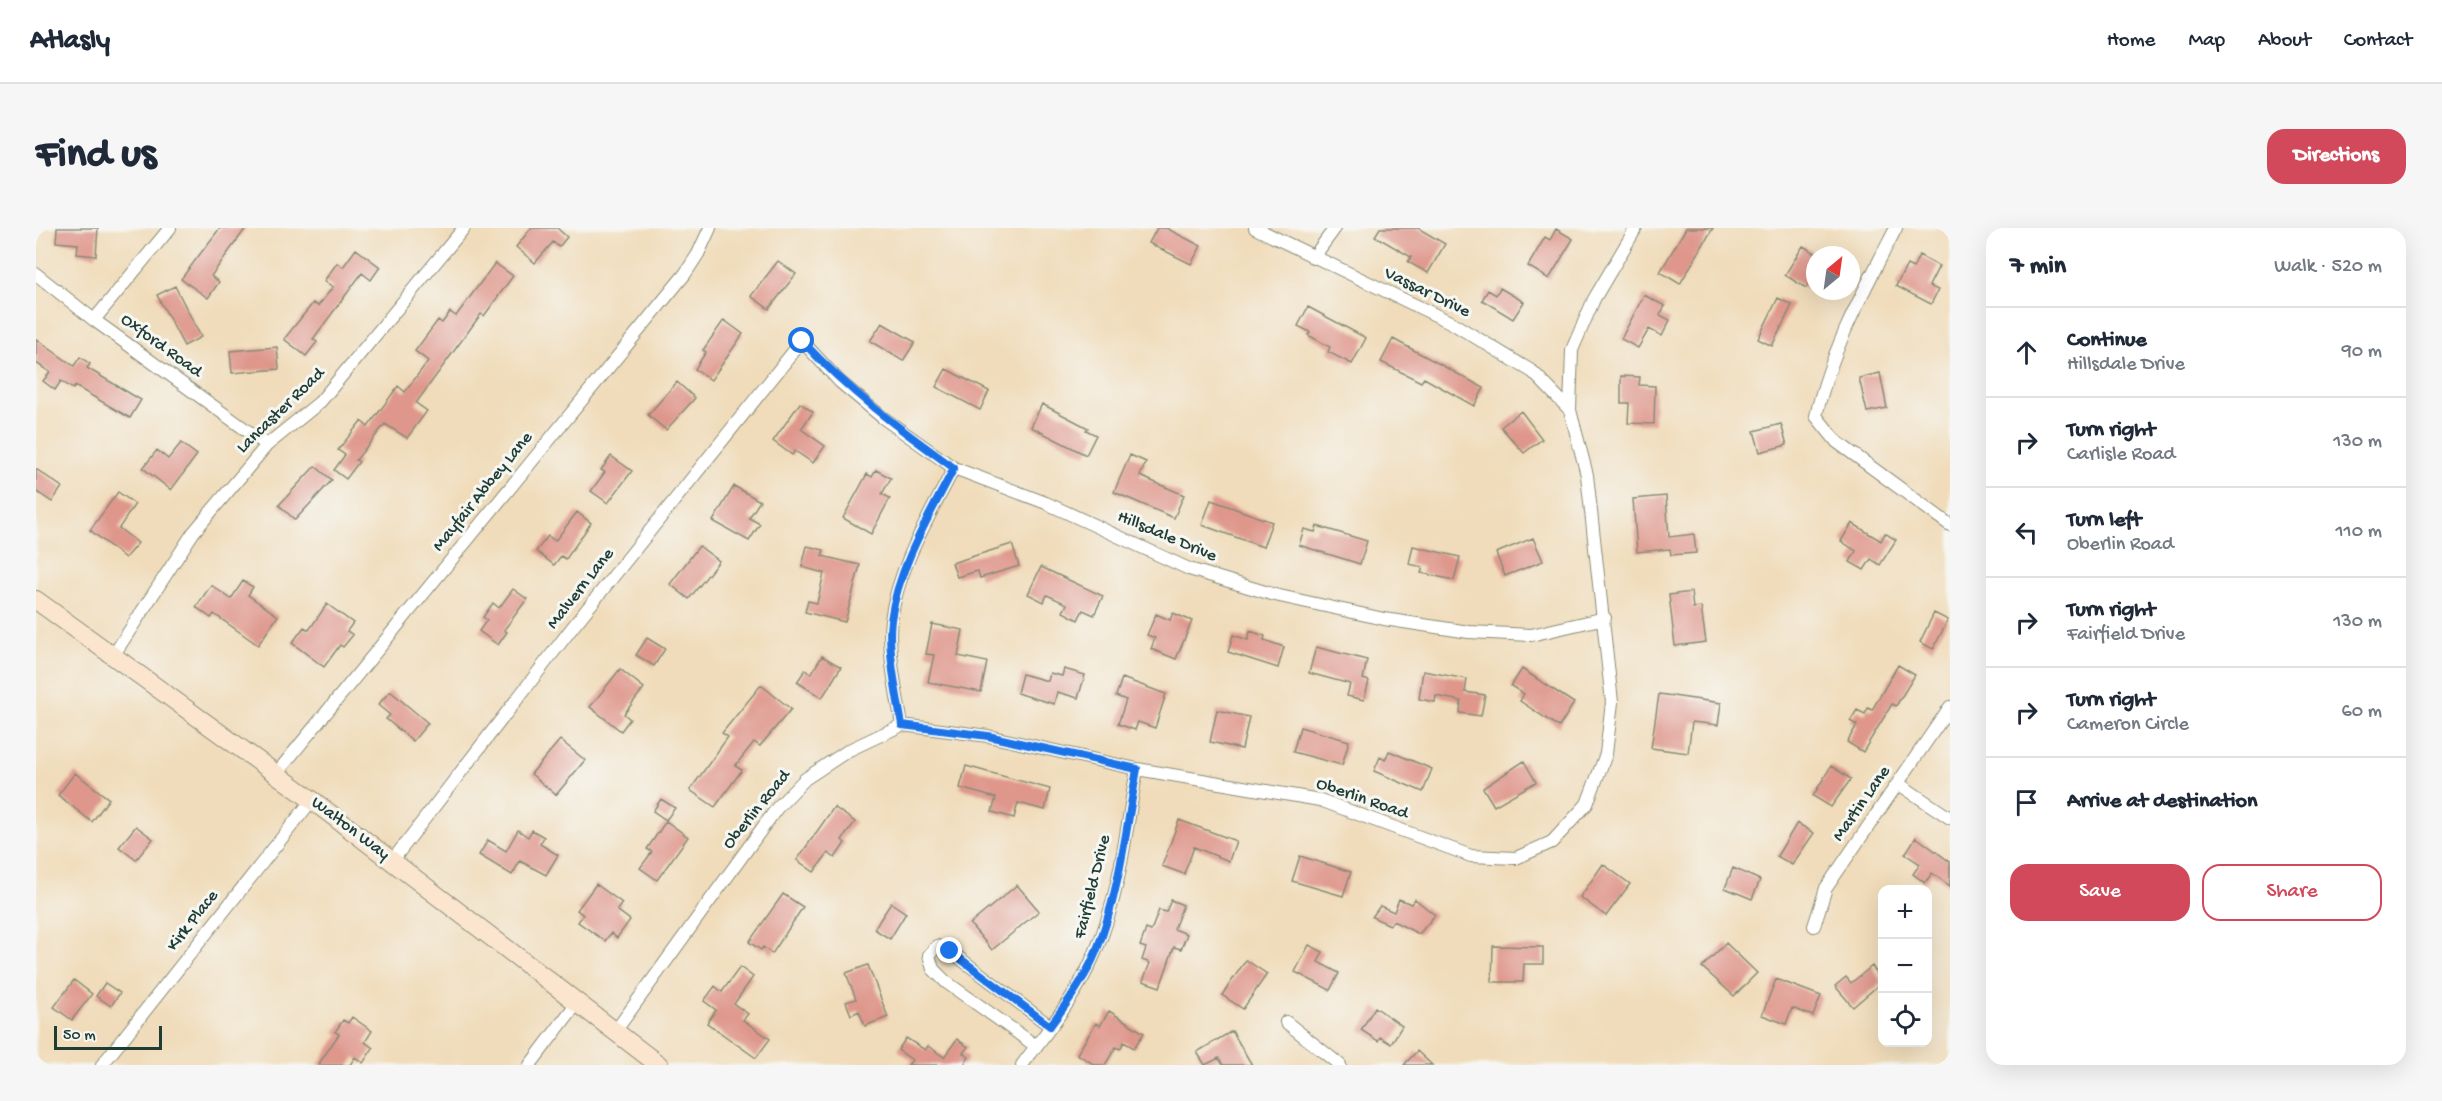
<!DOCTYPE html>
<meta charset="utf-8">
<style>
body{margin:0;font-family:"Gochi Hand",sans-serif;background:#f6f6f7;color:#1f2937}
.controls{position:absolute;right:18px;bottom:18px;display:grid;overflow:hidden;border-radius:12px;box-shadow:0 6px 24px #0002}
.controls button{width:54px;height:54px;display:grid;place-items:center;padding:0;border:0;border-bottom:2px solid #e0e1e3;background:#fff;color:#1f2937;font:30px sans-serif}
.compass{position:absolute;left:1770px;top:18px;width:54px;height:54px;border-radius:50%;background:#fff;box-shadow:0 6px 24px #0002;rotate:29deg}
.scale{position:absolute;left:18px;bottom:15px;width:108px;box-sizing:border-box;padding-left:6px;border:3px solid #1f3d34;border-top:0;font-size:16px;line-height:21px;white-space:nowrap;color:#1f3d34;-webkit-text-stroke:4px #f6f6f2;paint-order:stroke}
.stop{position:absolute;width:18px;height:18px;margin:-14px;border:4px solid #1a73e8;border-radius:50%;background:#fff}
.stop.end{background:#1a73e8;border-color:#fff;box-shadow:0 2px 6px #0008}
.list{margin:0;padding:0;list-style:none}
h2{display:flex;justify-content:space-between;align-items:center;height:78px;margin:0;padding:0 24px;font-size:26px}
h2 small{font-size:20px;font-weight:400;color:#747a83}
.list li{display:grid;grid-template-columns:39px 1fr auto;gap:18px;align-items:center;box-sizing:border-box;height:90px;padding:0 24px;border-top:2px solid #e0e1e3}
.list b{display:block;font-size:22px;white-space:nowrap}
.list p{margin:0;font-size:20px;white-space:nowrap;color:#747a83}
.list em{font-size:20px;font-style:normal;color:#747a83}
.actions{display:flex;gap:12px;padding:18px 24px}
.actions a{flex:1;padding:14px 0;border:2px solid #d1495b;border-radius:18px;text-align:center;font-size:21px;color:#d1495b}
.actions .main{background:#d1495b;color:#fff}
.icon{flex:none;width:33px;height:33px;fill:none;stroke:currentColor;stroke-width:2;stroke-linecap:round;stroke-linejoin:round}
.map{position:relative;flex:none;width:1914px;height:837px;overflow:hidden;border-radius:18px}
header{display:flex;align-items:center;gap:36px;box-sizing:border-box;height:84px;padding:0 30px;background:#fff;border-bottom:2px solid #e0e1e3}
header strong{font-size:28px}
nav{display:flex;gap:33px;margin-inline-start:auto;font-size:21px}
.intro{display:flex;align-items:center;justify-content:space-between;box-sizing:border-box;height:144px;padding:0 36px}
h1{margin:0;font-size:42px}
.button{padding:15px 27px;border-radius:18px;background:#d1495b;color:#fff;font-size:21px;font-weight:700}
main{display:flex;gap:36px;padding:0 36px}
aside{flex:1;background:#fff;border-radius:18px;box-shadow:0 6px 24px #0002}
.map>svg:first-child{display:block}
.building{fill:#df978c}
.lines{fill:none;stroke-linecap:round;stroke-linejoin:round}
.street-casing{stroke:#888c77;stroke-width:14}
.secondary-casing{stroke:#888c77;stroke-width:20}
.street{stroke:#fff;stroke-width:12}
.secondary{stroke:#fbe5cf;stroke-width:18}
.route{stroke:#1a73e8;stroke-width:8}
.labels{text-anchor:middle;dominant-baseline:central;stroke-width:6;stroke-linejoin:round;paint-order:stroke}
.street-label{font-size:18px;fill:#1f3d34;stroke:#f6f6f2}
</style>
<header>
<strong>Atlasly</strong>
<nav><a>Home</a><a>Map</a><a>About</a><a>Contact</a></nav>
</header>
<div class="intro"><h1>Find us</h1><a class="button">Directions</a></div>
<main>
<div class="map">
<svg width="1914" height="837" viewBox="0 0 1914 837">
<rect width="100%" height="100%" fill="#f6f6f2"/>
<filter id="ink" filterUnits="userSpaceOnUse"><feTurbulence type="fractalNoise" baseFrequency=".0167" numOctaves="2"/><feDisplacementMap in="SourceGraphic" scale="12" xChannelSelector="R" yChannelSelector="G"/><feConvolveMatrix kernelMatrix="1 2 1 2 8 2 1 2 1" color-interpolation-filters="sRGB"/></filter>
<filter id="wash" filterUnits="userSpaceOnUse"><feTurbulence type="fractalNoise" baseFrequency=".008" numOctaves="4" result="noise"/><feDisplacementMap in="SourceGraphic" scale="24" xChannelSelector="R" yChannelSelector="G"/><feGaussianBlur stdDeviation="1.35" result="paint"/><feColorMatrix in="noise" values="0 0 0 0 0 0 0 0 0 0 0 0 0 0 0 0 0 1.4 0 .05"/><feComposite in="paint" operator="in"/></filter>
<g filter="url(#wash)">
<rect width="100%" height="100%" fill="#f0dcba"/>
<g id="blocks">
<path class="building" d="M21,0H62L60,28L41,26L42,16L20,14Z
M184,0H210L175,48L183,54L172,70L145,51Z
M495,0H521L531,9L523,19L517,14L499,35L480,19Z
M1121,0H1130L1165,18L1155,36L1113,15Z
M1344,0H1382L1409,16L1392,45L1372,34L1375,29L1339,8Z
M1650,0H1677L1644,56L1624,44Z
M1520,1L1537,11L1513,51L1492,38L1509,9L1514,12Z
M1767,18L1779,25V46L1770,60L1749,47Z
M320,21L344,39L335,52L326,45L277,111L281,114L270,128L248,111L277,75L282,78L297,59L288,53L301,35L307,39Z
M1883,27L1903,38L1893,58L1902,62L1895,76L1860,58L1871,37L1877,40Z
M742,33L760,46L733,81L715,68Z
M459,35L477,48L448,88L445,86L380,175L391,183L371,210L349,196L320,232L323,234L310,251L298,242L309,227L302,222L325,193L332,199L362,158L369,164L392,133L379,123L402,92L406,95L414,84L420,88Z
M139,58L165,109L148,118L121,67Z
M1464,60L1488,74L1477,91L1446,72L1452,62L1460,67Z
M1608,67L1629,78L1624,87L1634,92L1626,108L1613,101L1602,120L1585,111Z
M1742,70L1756,77L1736,118L1722,111Z
M1272,79L1330,110L1316,136L1292,124L1294,119L1272,107L1274,104L1262,98Z
M688,92L707,106L675,152L659,141L670,124L667,122Z
M846,95L879,114L867,133L834,113Z
M0,111L38,138L44,129L54,136L51,140L105,172L94,190L39,158L37,161L25,153L19,162L7,153L14,144L0,135Z
M1357,111L1448,160L1438,178L1388,150L1385,154L1345,134Z
M241,119L243,141L196,145L194,123Z
M910,141L953,163L944,182L900,159Z
M1844,145L1851,180L1831,184L1823,150Z
M1585,148L1604,149L1603,157L1619,158L1618,196L1592,195L1593,175H1585Z
M641,154L659,170L630,202L612,187Z
M764,175L777,184L765,201L789,218L777,235L759,223L756,227L737,213Z
M1006,176L1052,200L1050,202L1060,207L1050,227L995,199Z
M1485,183L1506,211L1488,225L1465,199Z
M1745,196L1751,217L1724,224L1718,203Z
M145,215L161,227L135,262L107,240L121,222L132,231Z
M1094,227L1110,234L1104,248L1148,267L1138,290L1078,264Z
M575,228L596,243L572,275L555,263L569,244L565,242Z
M279,238L296,252L259,292L243,277Z
M0,241L26,259L16,274L0,263Z
M840,242L855,250L846,266L854,270L835,306L807,290L831,246L836,249Z
M698,258L724,273L713,290L724,296L713,313L677,293Z
M82,264L99,276L83,300L102,315L89,330L54,302Z
M1630,268L1633,309L1658,306L1660,325L1635,327L1634,321L1601,324L1597,271Z
M1175,272L1236,294L1227,319L1166,297Z
M541,284L555,295L530,331L525,328L518,337L500,323L512,308L519,313Z
M1816,295L1845,313L1849,305L1860,312L1844,337L1835,331L1828,342L1814,334L1820,323L1805,313Z
M1281,298L1331,313L1324,336L1263,317L1268,301L1279,304Z
M1497,310L1507,333L1469,348L1460,325Z
M976,316L983,338L944,350L942,343L921,349L916,335Z
M663,318L683,333L653,371L634,356Z
M771,318L788,322L786,328L824,337L809,394L769,384L772,373L781,375L788,345L766,339Z
M1377,318L1424,329L1418,352L1385,345L1387,339L1373,336Z
M1005,339L1067,368L1058,387L1047,382L1042,392L1027,384L1031,376L1011,367L1008,374L992,366Z
M207,353L217,359L212,367L242,388L222,417L178,386L175,390L160,379L175,357L195,371Z
M477,361L491,371L468,402L471,404L462,417L443,403L451,392L447,389L457,375L463,380Z
M1655,364L1657,380L1665,379L1670,414L1639,418L1633,367Z
M291,376L317,395L311,403L317,407L307,419L304,417L288,439L256,415L268,399L273,402Z
M1137,385L1156,393L1140,431L1115,421L1119,410L1111,407L1120,386L1134,392Z
M1898,385L1912,392L1897,421L1884,414Z
M896,396L927,402L922,428L951,434L945,464L892,454L898,427L890,426Z
M1214,403L1229,408L1228,412L1248,419L1242,440L1192,424L1197,407L1212,412Z
M611,410L629,421L618,438L600,427Z
M1280,419L1331,432L1327,451L1333,453L1328,472L1311,468L1314,456L1273,445Z
M786,428L805,439L786,470L761,454L769,442L775,446Z
M1862,437L1879,447L1860,478L1856,476L1827,524L1811,514L1821,497L1814,493L1821,482L1829,486L1832,480L1836,482Z
M584,441L608,460L588,486L594,491L585,503L554,479Z
M1028,441L1049,447L1042,470L1021,464L1018,476L981,465L986,446L1012,453L1014,445L1026,448Z
M1486,441L1538,475L1523,499L1484,473L1488,466L1475,458Z
M1387,443L1431,451L1429,464L1449,467L1445,488L1424,485L1425,473L1400,468L1399,474L1383,471Z
M1086,450L1130,466L1119,500L1102,494L1099,502L1082,496L1090,472L1080,468Z
M725,457L755,481L724,518L718,514L699,538L706,542L679,579L654,562L692,509L686,505Z
M354,463L392,495L377,513L350,491L354,487L342,477Z
M1623,466L1685,475L1682,497L1656,494L1652,525L1615,520Z
M1181,482L1213,489L1206,521L1174,514Z
M1264,499L1313,513L1306,537L1257,524Z
M524,512L549,532L520,567L495,546Z
M1353,523L1396,541L1387,564L1338,543L1344,529L1349,532Z
M1488,533L1500,554L1458,578L1447,560Z
M930,538L1014,561L1009,582L982,575L978,590L956,584L960,570L924,560Z
M1795,538L1815,551L1795,579L1777,568Z
M39,545L73,571L56,594L22,567Z
M625,571L639,580L630,592L617,583Z
M798,579L819,594L806,612L809,615L799,630L792,625L778,644L761,632Z
M1143,592L1200,613L1193,633L1158,619L1148,646L1126,638Z
M630,593L652,609L621,652L604,640L616,624L611,621Z
M1761,595L1778,605L1756,637L1741,628Z
M100,598L117,611L100,632L83,619Z
M482,602L492,609L496,602L508,609L504,616L522,627L510,647L484,633L476,647L443,627L452,612L470,623Z
M1880,609L1914,634V658L1896,645L1889,655L1877,646L1884,636L1869,626Z
M1264,628L1315,644L1307,668L1256,653Z
M1567,636L1594,656L1570,688L1544,669Z
M1697,640L1724,652L1716,671L1689,660Z
M560,656L586,675L581,682L594,692L581,710L575,705L569,713L542,694L547,687L541,682Z
M981,657L1003,683L956,722L934,696Z
M747,666L767,679L736,726L727,719L725,722L713,714Z
M1363,671L1375,676L1379,671L1399,687L1383,706L1357,693L1354,697L1336,689L1344,678L1358,684Z
M1135,672L1147,677L1138,701L1151,706L1145,721L1138,719L1124,759L1107,753L1114,735L1106,732L1110,720L1104,718L1110,701L1115,703L1123,682L1130,684Z
M855,675L870,685L854,711L838,701Z
M1690,715L1721,745L1698,768L1666,739Z
M1273,717L1287,724L1282,734L1303,745L1294,762L1259,744Z
M1457,718L1507,719V736H1488L1487,754H1456Z
M1210,732L1231,746L1207,781L1186,767Z
M832,737L852,789L829,798L823,783L815,787L810,774L820,771L810,745Z
M1836,738L1846,754L1817,779L1799,758L1810,749L1815,755Z
M704,739L717,749L698,776L712,786L707,792L734,811L720,830L671,795L680,782L668,773L679,758L686,764Z
M1740,751L1785,768L1777,788L1756,780L1750,796L1726,787Z
M38,752L56,766L36,792L18,779Z
M69,755L84,765L75,778L60,768Z
M1339,779L1366,798L1355,816L1344,809L1342,813L1325,802Z
M1073,783L1108,805L1098,820L1088,814L1084,821L1080,819L1069,837H1059L1041,826L1060,795L1064,798Z
M316,789L336,803L329,814L337,820L327,835L319,829L314,837H282L303,806L299,804L307,792L312,795Z
M1196,803L1216,837H1187L1183,830L1169,837L1161,824Z
M870,810L889,822L892,818L908,829L921,811L932,819L927,825L933,829L928,837H872L876,832L862,822Z
M1381,823L1396,837H1368Z"/>
</g>
</g>
<g filter="url(#ink)">
<use href="#blocks" fill-opacity="0" stroke="#888c77" stroke-width="1.5"/>
<g class="lines">
<defs>
<path id="street" d="M1219,0L1416,95L1497,144L1534,182
M1860,0C1829,60 1795,122 1780,188L1801,214L1914,297
M1277,30L1299,0
M0,46L58,92L231,217
M58,92L134,0
M77,428L157,305L231,217L284,174L428,0
M866,497C861,467 851,421 855,392C862,339 894,287 918,240
M240,546L649,46L662,26L674,0
M1863,556L1914,590
M356,633L536,400L766,113L804,154L846,189L918,240L1010,275L1153,341L1239,367L1348,391L1433,404L1495,407L1569,390
M1778,698L1790,660L1914,479
M1250,794L1304,837
M578,805L741,580L769,551L813,522L866,497L952,508L1101,541L1284,572L1435,628L1480,630L1516,614L1551,576L1570,526L1576,474L1551,247L1534,182L1536,122L1558,71L1600,0
M1000,818L910,754L897,741L893,727L901,718L914,723L1014,798
M66,837L276,572
M494,837L540,776
M986,837C1012,802 1042,766 1059,725C1084,668 1090,601 1101,541"/>
<path id="secondary" d="M0,372L276,572L623,837"/>
</defs>
<use href="#street" class="street-casing"/>
<use href="#secondary" class="secondary-casing"/>
<use href="#street" class="street"/>
<use href="#secondary" class="secondary"/>
</g>
</g>
<g class="lines" filter="url(#ink)">
<path class="route" d="M766,113C815,165 861,199 918,240C894,287 862,339 855,392C851,421 861,467 866,497L952,508L1101,541C1090,602 1083,667 1060,724C1049,751 1031,775 1014,798L914,723"/>
</g>
<g class="labels">
<g class="street-label">
<text transform="translate(1391 65) rotate(26)">Vassar Drive</text>
<text transform="translate(125 118) rotate(36)">Oxford Road</text>
<text transform="translate(245 183) rotate(-44)">Lancaster Road</text>
<text transform="translate(447 264) rotate(-51)">Mayfair Abbey Lane</text>
<text transform="translate(1131 309) rotate(23)">Hillsdale Drive</text>
<text transform="translate(545 361) rotate(-52)">Malvern Lane</text>
<text transform="translate(1326 571) rotate(19)">Oberlin Road</text>
<text transform="translate(1826 576) rotate(-55)">Martin Lane</text>
<text transform="translate(721 582) rotate(-51)">Oberlin Road</text>
<text transform="translate(314 601) rotate(37)">Walton Way</text>
<text transform="translate(1057 659) rotate(-76)">Fairfield Drive</text>
<text transform="translate(157 693) rotate(-52)">Kirk Place</text>
</g>
</g>
</svg>
<div class="controls">
<button>+</button>
<button>−</button>
<button><svg class="icon" aria-label="locate" viewBox="0 0 24 24"><circle cx="12" cy="12" r="6"/><path d="M12 2v4M12 18v4M2 12h4M18 12h4"/></svg></button>
</div>
<svg class="compass" viewBox="-18 -18 36 36"><path d="M0-13l5 13h-10z" fill="#e53935"/><path d="M0 13l5-13h-10z" fill="#747a83"/></svg>
<div class="scale">50 m</div>
<div class="stop" style="left:766px;top:113px"></div>
<div class="stop end" style="left:914px;top:723px"></div>
</div>
<aside>
<h2>7 min<small>Walk · 520 m</small></h2>
<ul class="list">
<li><svg class="icon" aria-label="ahead" viewBox="0 0 24 24"><path d="M12 20V5M6 11l6-6 6 6"/></svg><div><b>Continue</b><p>Hillsdale Drive</p></div><em>90 m</em></li>
<li><svg class="icon" aria-label="right" viewBox="0 0 24 24"><path d="M7 20v-9h11M14 6l5 5-5 5"/></svg><div><b>Turn right</b><p>Carlisle Road</p></div><em>130 m</em></li>
<li><svg class="icon" aria-label="left" viewBox="0 0 24 24"><path d="M17 20v-9H6M10 6l-5 5 5 5"/></svg><div><b>Turn left</b><p>Oberlin Road</p></div><em>110 m</em></li>
<li><svg class="icon" aria-label="right" viewBox="0 0 24 24"><path d="M7 20v-9h11M14 6l5 5-5 5"/></svg><div><b>Turn right</b><p>Fairfield Drive</p></div><em>130 m</em></li>
<li><svg class="icon" aria-label="right" viewBox="0 0 24 24"><path d="M7 20v-9h11M14 6l5 5-5 5"/></svg><div><b>Turn right</b><p>Cameron Circle</p></div><em>60 m</em></li>
<li><svg class="icon" aria-label="arrive" viewBox="0 0 24 24"><path d="M6 21V4h12l-3 4 3 4H6"/></svg><div><b>Arrive at destination</b></div></li>
</ul>
<div class="actions"><a class="main">Save</a><a>Share</a></div>
</aside>
</main>
